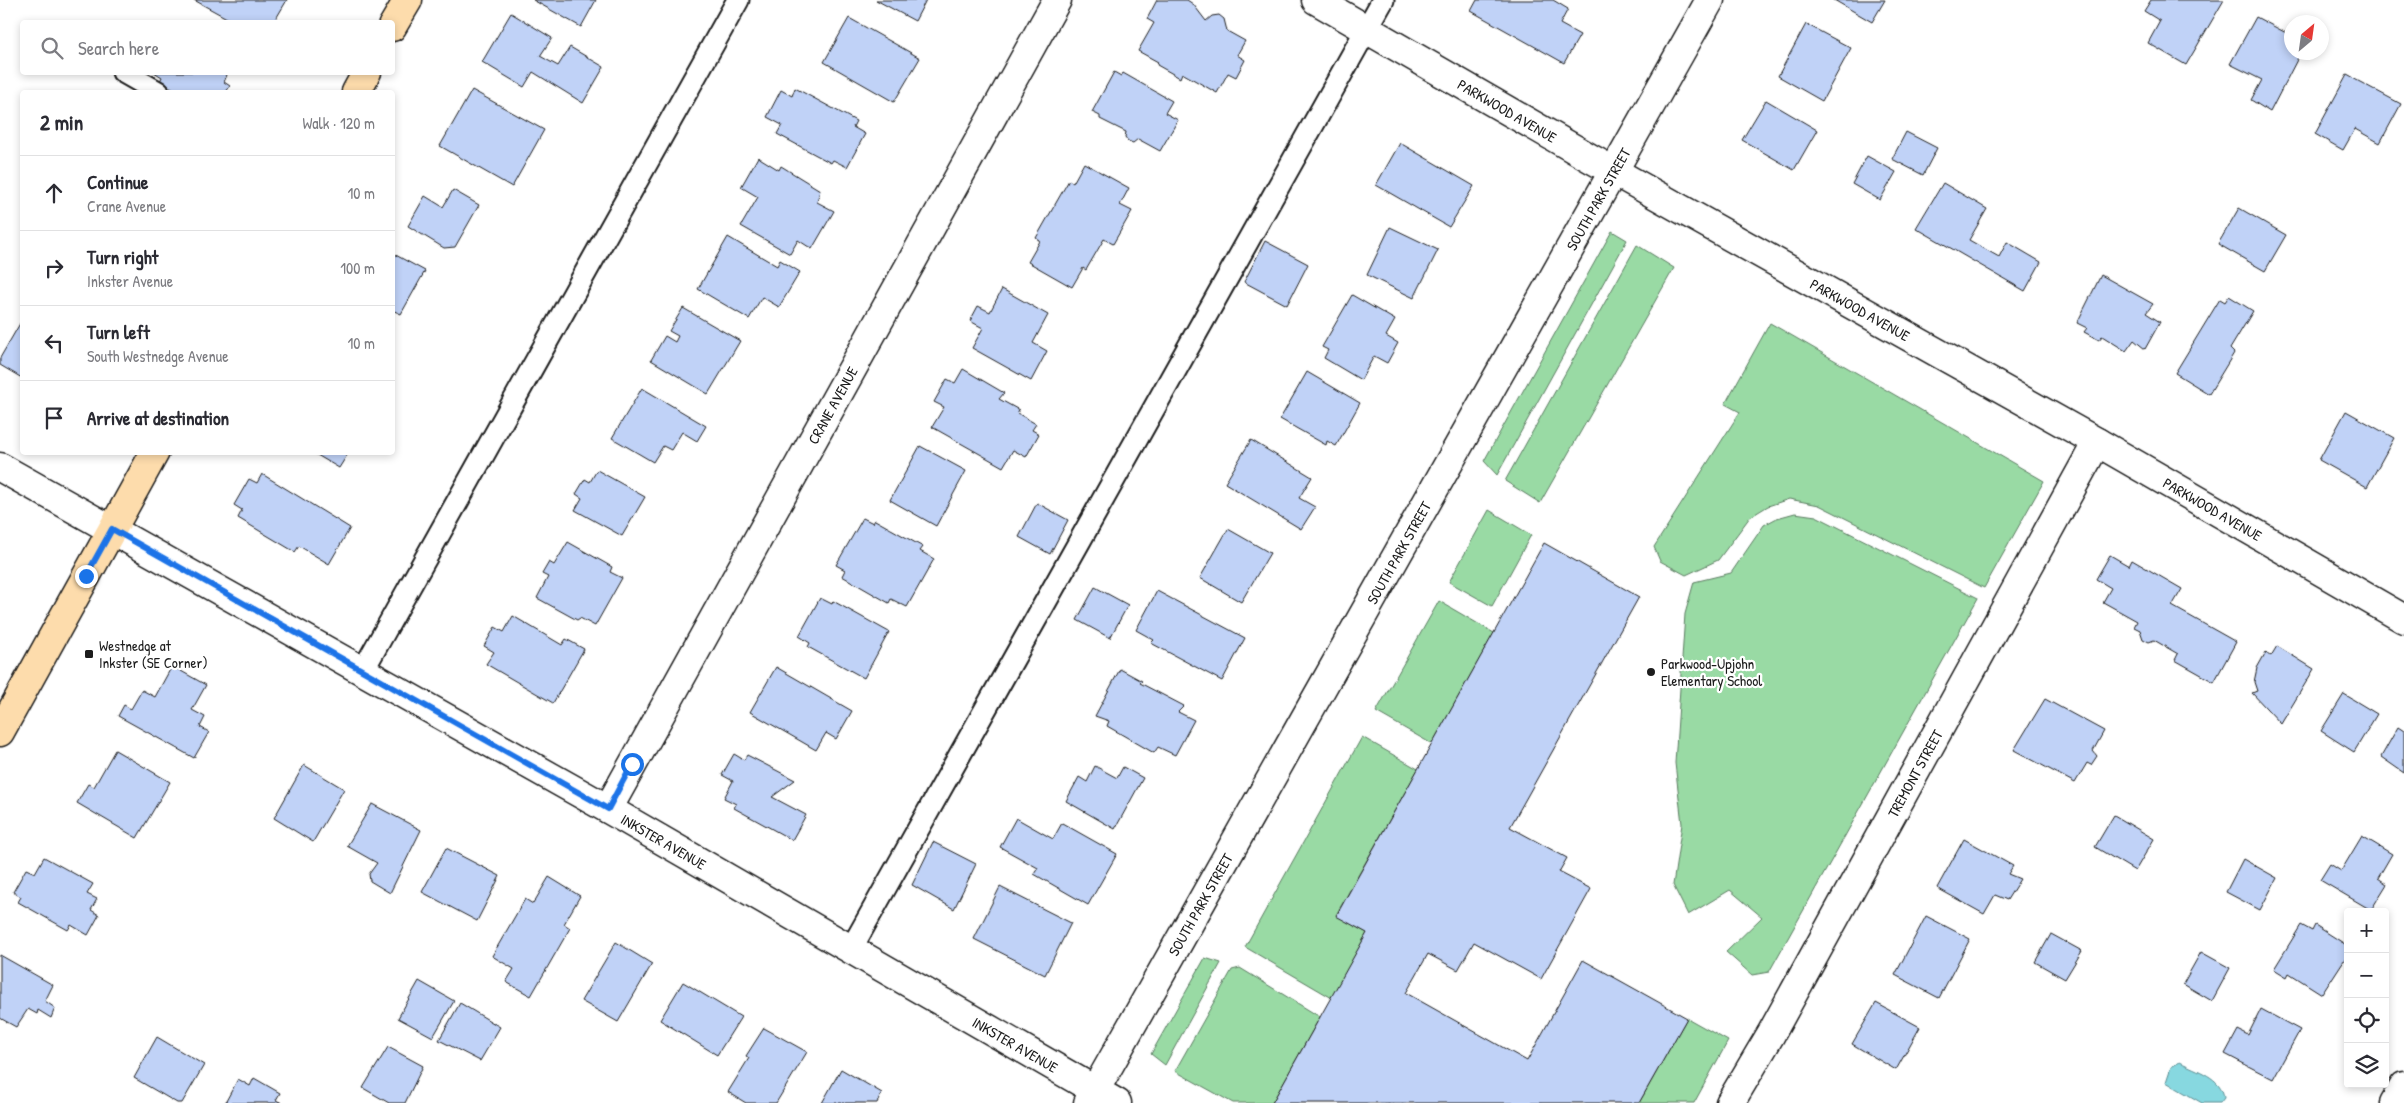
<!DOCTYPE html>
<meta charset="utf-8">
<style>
body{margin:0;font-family:"Patrick Hand",sans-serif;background:#f2f2f3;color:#2b2b33}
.controls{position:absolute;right:15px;bottom:15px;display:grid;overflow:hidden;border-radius:5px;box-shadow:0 2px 8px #0003}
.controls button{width:45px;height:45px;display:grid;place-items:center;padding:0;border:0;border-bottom:1px solid #e1e1e2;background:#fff;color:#2b2b33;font:25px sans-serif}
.compass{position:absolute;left:2284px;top:15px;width:45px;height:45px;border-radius:50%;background:#fff;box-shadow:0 2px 8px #0003;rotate:29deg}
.stop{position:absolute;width:15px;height:15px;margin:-11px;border:4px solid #1a73e8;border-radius:50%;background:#fff}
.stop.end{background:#1a73e8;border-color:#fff;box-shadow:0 1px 5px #0008}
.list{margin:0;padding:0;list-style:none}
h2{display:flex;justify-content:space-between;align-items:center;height:65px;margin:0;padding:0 20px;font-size:21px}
h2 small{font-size:16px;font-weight:400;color:#7c7c81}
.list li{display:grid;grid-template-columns:32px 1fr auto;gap:15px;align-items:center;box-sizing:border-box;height:75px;padding:0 20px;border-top:1px solid #e1e1e2}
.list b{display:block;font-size:19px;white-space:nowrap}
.list p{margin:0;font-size:16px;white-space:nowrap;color:#7c7c81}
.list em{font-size:16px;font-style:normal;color:#7c7c81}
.icon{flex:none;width:28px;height:28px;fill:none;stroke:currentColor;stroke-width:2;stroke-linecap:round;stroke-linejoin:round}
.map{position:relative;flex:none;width:2404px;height:1103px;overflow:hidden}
.search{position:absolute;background:#fff;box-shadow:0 2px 8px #0003;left:20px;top:20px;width:375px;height:55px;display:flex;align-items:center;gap:12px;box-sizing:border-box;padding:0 18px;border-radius:5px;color:#7c7c81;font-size:19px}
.panel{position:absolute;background:#fff;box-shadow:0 2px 8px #0003;left:20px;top:90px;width:375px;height:365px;border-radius:5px}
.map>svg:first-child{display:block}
.green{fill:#99daa4;stroke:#5a7b60}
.water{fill:#87d8e0;stroke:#5c8d92}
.building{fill:#c0d2f7;stroke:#1c1c1c}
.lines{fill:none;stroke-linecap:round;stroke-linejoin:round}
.service-casing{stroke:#1c1c1c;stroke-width:25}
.minor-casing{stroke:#1c1c1c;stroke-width:31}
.primary-casing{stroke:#1c1c1c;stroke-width:31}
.service{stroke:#fff;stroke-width:21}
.minor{stroke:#fff;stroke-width:28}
.primary{stroke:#fddcac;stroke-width:28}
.route{stroke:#1a73e8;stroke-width:6}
.poi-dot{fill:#1c1c1c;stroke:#fff;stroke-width:2}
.labels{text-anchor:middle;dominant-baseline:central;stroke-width:4.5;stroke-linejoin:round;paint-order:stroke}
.street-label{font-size:15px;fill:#1c1c1c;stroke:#fff}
.poi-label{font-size:15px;fill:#1c1c1c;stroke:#fff;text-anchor:start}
</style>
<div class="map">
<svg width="2404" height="1103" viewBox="0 0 2404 1103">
<rect width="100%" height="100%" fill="#fff"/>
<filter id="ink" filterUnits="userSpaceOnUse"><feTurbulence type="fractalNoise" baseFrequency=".02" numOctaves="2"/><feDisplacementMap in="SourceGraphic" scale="10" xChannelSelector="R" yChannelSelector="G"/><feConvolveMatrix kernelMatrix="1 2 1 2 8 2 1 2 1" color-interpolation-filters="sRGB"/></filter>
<g filter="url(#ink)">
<path class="green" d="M1612,231L1627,240L1497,475L1484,461Z
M1637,245L1674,268L1540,503L1505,481Z
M1770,323L2044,481L1984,588L1819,505L1789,499L1768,506L1750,517L1718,560L1686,575L1660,561L1654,547L1740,412L1725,404Z
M1489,510L1531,535L1492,606L1449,582Z
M1795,513L1816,516L1978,598L1769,972L1752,975L1726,952L1762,917L1730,890L1688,915L1673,885L1682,824L1675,763L1685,614L1694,582L1731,573L1764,525L1777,518Z
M1439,601L1494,633L1432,744L1376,712Z
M1362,737L1418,769L1336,915L1367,933L1332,998L1245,947Z
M1205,958L1221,963L1165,1065L1151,1054Z
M1240,968L1320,1017L1272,1103H1233L1175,1071L1232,970Z
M1687,1018L1728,1041L1694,1103H1639Z"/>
<path class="water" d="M2180,1062C2197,1071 2222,1077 2224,1098L2220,1103H2202L2166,1082L2171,1067Z"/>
<path class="building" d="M194,0H287L274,22H234Z
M533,0H596L581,27Z
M876,0H926L915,21Z
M1157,0H1187L1193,4L1206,21L1212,16L1219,15L1224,19L1227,31L1245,41L1237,55L1245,60L1236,77L1228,73L1217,93L1182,73L1180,78L1157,65L1158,62L1138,51L1154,23L1147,19Z
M1477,0H1553L1568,9L1560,24L1580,35L1564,63L1471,11Z
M1834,0H1885L1872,22Z
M2151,0H2224L2186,65L2148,43L2160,21L2144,11Z
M511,13L552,38L540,56L558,66L570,47L604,67L583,103L533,72L524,87L482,62Z
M2256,17L2292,36V52H2301L2270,112L2251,100L2262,80L2230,64Z
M849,18L920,58L894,102L824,62Z
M1806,24L1851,48L1822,101L1778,76Z
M154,72H222L227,75L224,82L230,86L226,92H179L160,81L162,77Z
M1114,72L1121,76L1123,73L1172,101L1165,113L1178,120L1160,151L1138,139L1133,143L1128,141L1125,137L1126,132L1100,119V116L1092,112Z
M2347,75L2401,104L2380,143L2355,129L2343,150L2315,134Z
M795,88L856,121L853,127L865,134L847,167L833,160L831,163L777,134L782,125L767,117L781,90L792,96Z
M472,90L544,130L512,187L440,146Z
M1766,100L1817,130L1794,170L1742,140Z
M1906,132L1937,148L1923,175L1892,159Z
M1400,143L1474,186L1449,227L1376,185Z
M1867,156L1896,172L1880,200L1852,184Z
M758,157L779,170L781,166L820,190L817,202L834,211L812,249L798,240L790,254L741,226L758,197L741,187Z
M1084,163L1129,188L1120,205L1132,211L1113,244L1104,239L1086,270L1083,268L1072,287L1028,262L1040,241L1036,238L1069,180L1073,183Z
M1943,183L1987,209L1969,240L1999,257L2007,242L2041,262L2025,291L1916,228Z
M453,190L479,205L455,247L444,248L408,226L425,196L443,207Z
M2239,208L2286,235L2265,271L2218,244Z
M1390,227L1438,250L1414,298L1367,275Z
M728,237L777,266L780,260L800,272L779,307L762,297L749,319L698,289Z
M1265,241L1308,264L1287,305L1244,282Z
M392,253L425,271L401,314L392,310Z
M2101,275L2153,304L2146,313L2160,322L2145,349L2134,340L2126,351L2102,336L2099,340L2084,332L2087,328L2077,323Z
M1002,289L1048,315L1033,343L1047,351L1031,381L972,348L983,328L970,321L978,306L990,312Z
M1352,295L1395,320L1386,336L1398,343L1387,363L1374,356L1361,380L1324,358L1328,350L1322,347Z
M2229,296L2253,311L2230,349L2234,353L2209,394L2175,373L2220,299L2225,302Z
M683,308L740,341L708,394L651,360L665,336L675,342L678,336L669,331Z
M22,320V378L0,365V358Z
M963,369L1004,393L999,399L1019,410L1017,413L1036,424L1032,430L1039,434L1026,457L1013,450L1003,467L932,427L944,407L934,402L947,379L955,383Z
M1307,372L1360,403L1336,446L1327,441L1326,445L1280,419Z
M642,388L706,426L697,441L682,432L671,450L663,446L653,462L612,438Z
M2346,411L2394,438L2367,487L2319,460Z
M1251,440L1312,477L1299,498L1315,507L1301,529L1225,483Z
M920,446L966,471L936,526L890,500Z
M312,452H349L339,468Z
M597,470L645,497L622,536L575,510L582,498L576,494L585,479L590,482Z
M262,474L350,528L329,564L299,546L295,552L238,518L242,510L234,505L249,479L257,483Z
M1037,503L1068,520L1050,554L1019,537Z
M863,518L873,523L875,520L923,547L920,551L934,559L907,607L891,599L889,603L842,576L845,570L836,565Z
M1228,529L1270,553L1241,602L1200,578Z
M568,542L612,567L610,572L622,578L595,626L580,618L577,620L537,598L548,577L542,574L549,562L554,565Z
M1544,543L1639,597L1510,827L1567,858L1559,872L1591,889L1541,979L1474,942L1458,970L1428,954L1406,993L1527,1061L1583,960L1687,1018L1639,1103H1272L1367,933L1336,916Z
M2110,555L2129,566L2132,560L2182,589L2172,606L2236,642L2214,682L2175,660L2178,654L2154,640L2149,642L2143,639L2140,630L2134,627L2137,621L2103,602L2111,588L2096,579Z
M1095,587L1128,605L1110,638L1077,620Z
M1157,591L1245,638L1222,681L1151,643L1154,640L1136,630Z
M820,598L832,604L833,601L889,632L864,678L808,647L810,643L799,636Z
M513,616L562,645L566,639L584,649L553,703L486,664L494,652L484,646L495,627L504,632Z
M2277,646L2314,669L2281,724L2252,693L2257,691L2254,682L2257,668L2266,652L2271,656Z
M172,666L206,685L192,710L205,717L200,727L209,732L194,758L118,716L124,705L131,709L142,690L155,697Z
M776,667L852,711L836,739L826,733L816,750L750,712Z
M1120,669L1142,681L1140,683L1184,706L1178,712L1194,720L1175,755L1158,747L1154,753L1107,726L1109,721L1095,716Z
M2344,694L2377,714L2354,752L2321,731Z
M2045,699L2104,731L2093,751L2097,756L2091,765L2087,763L2075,783L2014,750Z
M2398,727L2404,731V773L2381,757Z
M115,750L170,782L137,838L77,803L88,784L94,787Z
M734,754L744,760L747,755L795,780L772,797L806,815L792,840L734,808L736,804L724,798L733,781L722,775Z
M304,765L344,789L313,842L274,818Z
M1095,766L1117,778L1123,767L1143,778L1115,829L1066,801L1079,777L1087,782Z
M372,804L421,830L390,893L370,881L369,874L377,863L347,846Z
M2114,815L2154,839L2135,871L2095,847Z
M1016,818L1053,839L1062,823L1117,854L1088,905L1034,874L1038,868L1000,847Z
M2362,836L2392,854L2378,878L2387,884L2371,910L2320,880L2330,864L2341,871Z
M1964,839L2013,866L2008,874L2020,879L2007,900L1995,895L1984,914L1937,888Z
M933,842L976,864L954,909L912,885Z
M446,848L500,876L477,921L422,892Z
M44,857L93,884L87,894L97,899L91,910L99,915L88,935L71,925L68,930L18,902L21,897L13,892L26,869L35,873Z
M2243,859L2277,878L2260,910L2226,892Z
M549,877L580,896L564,924L570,928L531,996L506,982L514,969L492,956L525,899L533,904Z
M1000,887L1071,923L1045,975L974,939Z
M1926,916L1970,939L1939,998L1895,975Z
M2301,925L2312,931L2315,925L2348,946V954L2322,994L2289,973L2287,977L2274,969Z
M2051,934L2082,951L2065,979L2035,962Z
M616,942L652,964L618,1022L581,1001Z
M2201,952L2230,968L2212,1001L2183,984Z
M0,955L53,985L45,1001L55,1008L51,1018L38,1010L37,1014L28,1009L16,1027L0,1018Z
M419,981L454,1001L433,1037L398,1018Z
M683,982L741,1017L717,1055L660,1020Z
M460,1003L500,1027L480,1061L439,1040Z
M1876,1003L1920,1027L1896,1070L1852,1044Z
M2261,1009L2300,1030L2273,1079L2225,1054L2238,1030L2248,1035Z
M764,1028L807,1052L776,1103H746L728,1092L749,1058L746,1056Z
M157,1037L204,1065L182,1103H177L134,1078Z
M388,1047L423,1066L405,1103H389L363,1088Z
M841,1069L882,1093L877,1103H822Z
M254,1078L280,1093L276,1100L282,1103H225L238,1079L250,1086Z"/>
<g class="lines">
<defs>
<path id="service" d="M123,72L158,92
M362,672L738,0
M851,949L1383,0"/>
<g id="minor">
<path id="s1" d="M1316,0L1590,158L2097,442L2404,619"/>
<path id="s2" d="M0,467L608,809L1117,1103"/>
<path id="s3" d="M608,809L1057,0"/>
<path id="s4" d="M1088,1103L1710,0"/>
<path id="s5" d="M1730,1103L1771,1034L2097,442"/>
<path d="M2394,1103L2404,1086"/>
</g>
<path id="primary" d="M392,27L408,0
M356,92L367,72
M0,732L155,452"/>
</defs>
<use href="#service" class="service-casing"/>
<use href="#minor" class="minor-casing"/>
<use href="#primary" class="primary-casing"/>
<use href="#service" class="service"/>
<use href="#minor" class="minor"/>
<use href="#primary" class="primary"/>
</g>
</g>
<g class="lines" filter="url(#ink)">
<path class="route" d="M86,576L112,529L608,809L632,764"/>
</g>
<g class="poi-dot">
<rect x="84" y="649" width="10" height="10" rx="2.5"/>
<circle cx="1651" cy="672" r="5"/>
</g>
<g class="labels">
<g class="street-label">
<text stroke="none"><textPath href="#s1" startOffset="221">PARKWOOD AVENUE</textPath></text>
<text stroke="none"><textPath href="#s4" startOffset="1038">SOUTH PARK STREET</textPath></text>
<text stroke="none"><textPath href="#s1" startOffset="626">PARKWOOD AVENUE</textPath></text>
<text stroke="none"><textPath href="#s3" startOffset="462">CRANE AVENUE</textPath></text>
<text stroke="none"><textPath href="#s1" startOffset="1031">PARKWOOD AVENUE</textPath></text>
<text stroke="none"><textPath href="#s4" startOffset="632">SOUTH PARK STREET</textPath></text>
<text stroke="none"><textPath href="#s5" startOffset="378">TREMONT STREET</textPath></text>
<text stroke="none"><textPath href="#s2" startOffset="762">INKSTER AVENUE</textPath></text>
<text stroke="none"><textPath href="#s4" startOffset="228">SOUTH PARK STREET</textPath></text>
<text stroke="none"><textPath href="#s2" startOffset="1168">INKSTER AVENUE</textPath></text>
</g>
<g class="poi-label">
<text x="99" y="645">Westnedge at<tspan x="99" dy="17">Inkster (SE Corner)</tspan></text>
<text x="1661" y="663">Parkwood-Upjohn<tspan x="1661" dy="17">Elementary School</tspan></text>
</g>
</g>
</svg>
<div class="controls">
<button>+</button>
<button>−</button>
<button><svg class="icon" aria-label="locate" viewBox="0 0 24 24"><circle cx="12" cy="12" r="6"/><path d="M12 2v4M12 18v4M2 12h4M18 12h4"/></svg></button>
<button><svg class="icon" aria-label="layers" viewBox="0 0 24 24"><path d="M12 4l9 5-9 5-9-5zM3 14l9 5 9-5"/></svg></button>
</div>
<svg class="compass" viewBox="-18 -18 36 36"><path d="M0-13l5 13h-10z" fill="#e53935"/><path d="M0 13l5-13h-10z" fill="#7c7c81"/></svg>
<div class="stop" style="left:632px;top:764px"></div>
<div class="stop end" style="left:86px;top:576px"></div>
<div class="search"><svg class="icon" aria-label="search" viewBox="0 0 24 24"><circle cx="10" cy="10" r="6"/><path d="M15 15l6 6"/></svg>Search here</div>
<section class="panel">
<h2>2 min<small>Walk · 120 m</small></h2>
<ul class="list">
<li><svg class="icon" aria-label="ahead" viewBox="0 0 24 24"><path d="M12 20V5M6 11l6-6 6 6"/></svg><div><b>Continue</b><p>Crane Avenue</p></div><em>10 m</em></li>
<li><svg class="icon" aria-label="right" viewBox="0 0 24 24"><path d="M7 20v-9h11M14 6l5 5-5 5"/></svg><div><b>Turn right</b><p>Inkster Avenue</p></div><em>100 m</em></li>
<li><svg class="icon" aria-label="left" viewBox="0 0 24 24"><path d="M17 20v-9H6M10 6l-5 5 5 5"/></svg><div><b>Turn left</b><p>South Westnedge Avenue</p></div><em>10 m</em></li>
<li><svg class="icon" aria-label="arrive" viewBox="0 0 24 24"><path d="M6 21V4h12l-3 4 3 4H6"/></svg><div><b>Arrive at destination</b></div></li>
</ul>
</section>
</div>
